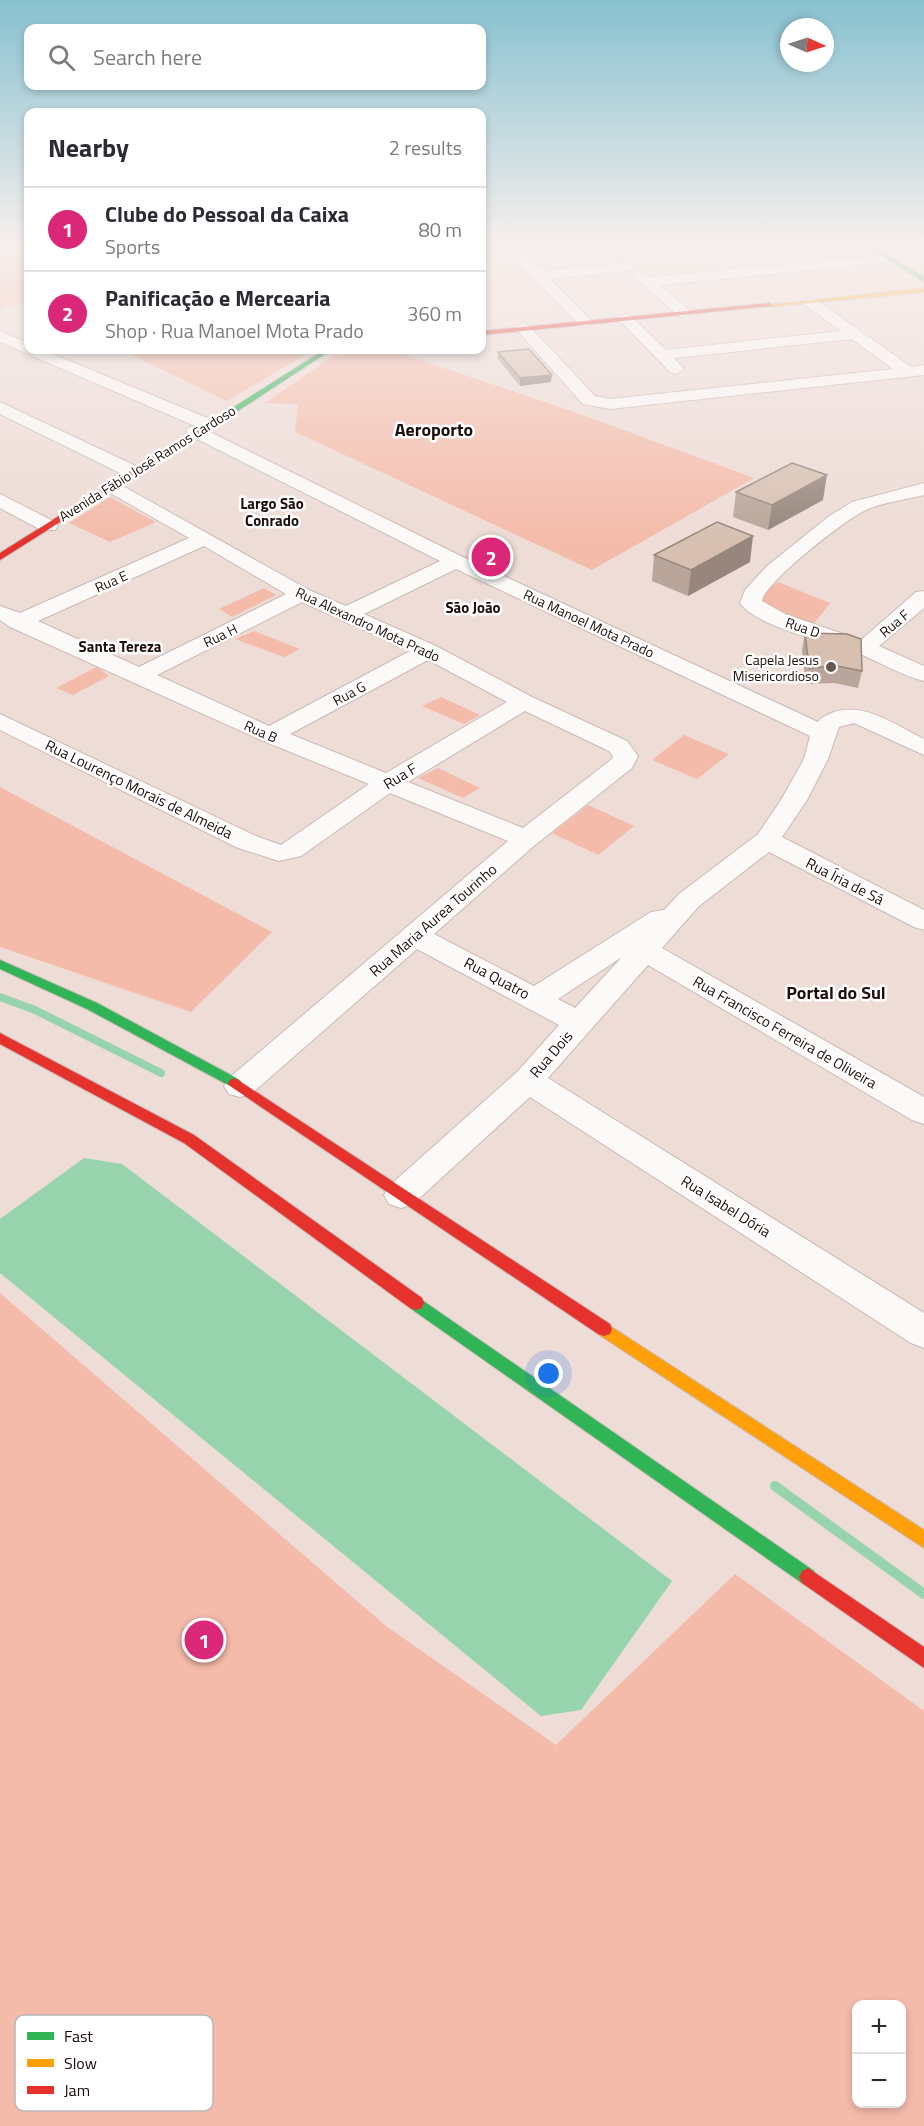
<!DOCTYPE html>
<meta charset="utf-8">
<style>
body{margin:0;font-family:"Titillium Web",sans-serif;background:#f2f2f3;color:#2b2b33}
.controls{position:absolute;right:18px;bottom:18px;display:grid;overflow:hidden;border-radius:12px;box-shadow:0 3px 9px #0003}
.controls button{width:54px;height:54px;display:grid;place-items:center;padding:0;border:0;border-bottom:2px solid #e1e1e2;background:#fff;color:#2b2b33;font:30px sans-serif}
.compass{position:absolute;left:780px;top:18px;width:54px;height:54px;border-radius:50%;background:#fff;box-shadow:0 3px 9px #0003;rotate:93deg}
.you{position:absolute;left:549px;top:1374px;width:21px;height:21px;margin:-15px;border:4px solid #fff;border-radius:50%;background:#1a73e8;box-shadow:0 0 0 9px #1a73e833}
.badge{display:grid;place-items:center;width:39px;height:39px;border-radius:50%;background:#db2777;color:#fff;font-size:20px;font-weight:700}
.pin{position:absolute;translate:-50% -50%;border:3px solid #fff;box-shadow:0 2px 6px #0006}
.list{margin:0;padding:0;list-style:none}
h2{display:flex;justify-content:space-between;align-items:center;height:78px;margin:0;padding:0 24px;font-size:26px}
h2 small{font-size:20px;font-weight:400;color:#7c7c81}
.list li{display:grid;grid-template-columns:39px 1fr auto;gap:18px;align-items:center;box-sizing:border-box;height:84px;padding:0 24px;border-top:2px solid #e1e1e2}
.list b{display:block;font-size:22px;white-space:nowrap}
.list p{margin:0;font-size:20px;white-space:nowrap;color:#7c7c81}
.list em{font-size:20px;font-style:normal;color:#7c7c81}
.icon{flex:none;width:33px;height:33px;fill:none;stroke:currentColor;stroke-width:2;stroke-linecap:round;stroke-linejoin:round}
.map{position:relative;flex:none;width:924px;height:2126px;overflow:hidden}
.search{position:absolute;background:#fff;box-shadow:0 3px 9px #0003;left:24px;top:24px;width:462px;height:66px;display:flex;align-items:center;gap:15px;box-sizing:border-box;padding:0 21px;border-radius:12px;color:#7c7c81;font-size:22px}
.panel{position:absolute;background:#fff;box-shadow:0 3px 9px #0003;left:24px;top:108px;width:462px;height:246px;border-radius:12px}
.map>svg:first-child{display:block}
.green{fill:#f4bbaa;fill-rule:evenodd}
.water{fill:#97d4ad}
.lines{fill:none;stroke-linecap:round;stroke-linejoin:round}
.stream-far1{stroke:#97d4ad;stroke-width:8}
.stream{stroke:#97d4ad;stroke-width:10}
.street-casing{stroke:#cabab6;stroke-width:2}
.fast-casing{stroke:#cabab6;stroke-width:2}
.slow-casing{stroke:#cabab6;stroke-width:2}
.jam-casing{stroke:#cabab6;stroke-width:2}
.street{fill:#fcfaf9;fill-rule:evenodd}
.fast{fill:#30b455;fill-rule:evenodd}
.slow{fill:#ff9f0a;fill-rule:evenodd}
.jam{fill:#e5322d;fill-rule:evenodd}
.wall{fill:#b9a599}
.shaded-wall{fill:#96867d}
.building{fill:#d7c0b2;stroke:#96867d;stroke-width:1.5}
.poi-dot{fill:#665651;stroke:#fff;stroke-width:2}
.labels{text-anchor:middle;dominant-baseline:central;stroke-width:5;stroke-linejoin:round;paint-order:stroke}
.far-street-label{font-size:14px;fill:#1c0e0a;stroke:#fff}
.far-poi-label{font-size:14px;fill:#1c0e0a;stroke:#fff;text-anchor:end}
.far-quarter-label{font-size:15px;font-weight:bold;fill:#1c0e0a;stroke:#fff}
.street-label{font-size:15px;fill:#1c0e0a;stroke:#fff}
.far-district-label{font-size:18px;font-weight:bold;fill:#1c0e0a;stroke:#fff}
.quarter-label{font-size:18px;font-weight:bold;fill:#1c0e0a;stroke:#fff}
.key{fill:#fff;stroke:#bbb7b6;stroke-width:1.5}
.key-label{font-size:16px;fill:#1c0e0a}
</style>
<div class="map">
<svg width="924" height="2126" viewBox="0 0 924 2126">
<rect width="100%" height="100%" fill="#eedcd6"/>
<path class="green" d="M0,252L28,264V305L21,302L0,310Z
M121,350H313L227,401Z
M380,350H391L580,414L754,478L592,570L295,432L298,404L265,403L333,356Z
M110,497L156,522L110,542L69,523Z
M778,582L830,603L813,625L760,602L758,596Z
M264,588L276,595L232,617L219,609Z
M254,631L300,649L284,657L235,639Z
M97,667L109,676L73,695L56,688Z
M441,697L480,715L464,724L422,706Z
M684,735L729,754L697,779L652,760Z
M438,768L480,788L463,798L418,778Z
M0,787L272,932L191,1012L0,947Z
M588,805L634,826L598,855L552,833Z
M0,1293L386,1626L556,1745L735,1574L924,1711V2126H0ZM856,2004H902V2104H856Z"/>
<path class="water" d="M84,1158L122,1164L672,1581L581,1710L541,1716L0,1273V1219Z"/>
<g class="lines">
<path class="stream-far1" d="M0,997L35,1010L161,1073"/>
<path class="stream" d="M775,1486L924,1594"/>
<defs>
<path id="street" d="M499,242H513L542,271L630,263L637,267L630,271L550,279L593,322L585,327L580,325Z
M693,242H752L746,246L615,257L608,253L615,249Z
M889,255L894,256L896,259L894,262L660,285L689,310L691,313L684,317L679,316L632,275L639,271L651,277Z
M810,298L815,299L911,367L924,365V375L610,409L583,404L515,328L523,323L528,325L595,396L610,399L893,369L852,339L674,358L684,369L676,374L670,372L618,319L626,314L631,316L666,350L841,331L805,305L803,302Z
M0,331L28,343V350H43L212,420L215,424L212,428L204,429L463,557L818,722C822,716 828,715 834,712C865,702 897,726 924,739V755L854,723L839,727L828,759L807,800L782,837L924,910V930L914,927L769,852L699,906L662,948L924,1097V1124L912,1120L648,965L548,1078L924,1313V1348L911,1343L530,1097L413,1204L401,1208L389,1204L384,1195L389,1186L517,1072L559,1025L417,949L251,1094L240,1097L229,1094L224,1086L229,1078L508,841L390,793L301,856L279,861L238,848L0,730V714L256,836L281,845L369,784L261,740L10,627L0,620V606L20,613L189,538L105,490L103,486L105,482L112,480L309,590L346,606L440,561L189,435L186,431L189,427L195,426L0,342ZM204,546L286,594L139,667L38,621ZM456,569L810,736L804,759L781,800L758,834L679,894L664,910L651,912L534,986L434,934L535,845L632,768L638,756L627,741L532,697L436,646L364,614ZM302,602L410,651L269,726L157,675ZM428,660L507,702L386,773L290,734ZM525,711L609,751L613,756L612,759L523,828L408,782ZM622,957L575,1008L558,999Z
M0,402L140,468L142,472L140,476H126L0,414Z
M924,483V495C905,500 883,502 866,510C847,518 764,583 762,601L785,614L861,640L916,592L924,591V608L879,646L924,666V681C900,675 878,661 855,652C827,642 757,627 740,603L745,590L767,566L828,517L852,502Z
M0,494L55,522L58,526L55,530H41L0,508Z"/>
<path id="fast" d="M859,242H867L924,277V282Z
M324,350H331L230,416L223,414Z
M0,960L97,1003L240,1080L242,1083L240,1086H230L87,1009L0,969Z
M416,1296L814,1571L817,1577L814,1583L808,1586L802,1583L410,1308L408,1303L410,1298Z"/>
<path id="slow" d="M924,288V292L770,307L767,305Z
M604,1322L924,1530V1548L598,1334L596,1329L598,1324Z"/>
<path id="jam" d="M770,303L772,306L482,335V331Z
M224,412L231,414L0,560V553Z
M0,1033L194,1135L422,1298L424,1303L422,1308L416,1310L410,1308L184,1143L0,1044Z
M235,1078L610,1324L612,1329L610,1334L604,1336L598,1334L230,1086L228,1083L230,1080Z
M808,1568L924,1647V1668L802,1583L799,1577L802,1571Z"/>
</defs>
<use href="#street" class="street-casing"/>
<use href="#fast" class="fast-casing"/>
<use href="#slow" class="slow-casing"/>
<use href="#jam" class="jam-casing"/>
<use href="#street" class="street"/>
<use href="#fast" class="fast"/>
<use href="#slow" class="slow"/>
<use href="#jam" class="jam"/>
</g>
<path class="wall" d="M498,352L551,382L520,386L498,359Z
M736,492L823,500L768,530L733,517Z
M654,555L750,562L688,596L652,581Z
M805,633L862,671L858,688L834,683L806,684L802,650Z"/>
<path class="shaded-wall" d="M552,375L551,382L520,386V378Z
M827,475L823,500L768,530L772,505Z
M753,536L750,562L688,596L691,570Z"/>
<path class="building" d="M529,349L552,375L520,378L498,352Z
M792,463L827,475L772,505L736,492Z
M717,522L753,536L691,570L654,555Z
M805,633L847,634L861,639L862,671L837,666L809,668Z"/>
<linearGradient id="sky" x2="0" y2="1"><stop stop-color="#87c1d0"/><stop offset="0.45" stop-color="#f7efed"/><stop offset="1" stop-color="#f7efed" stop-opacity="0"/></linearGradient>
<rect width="924" height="540" fill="url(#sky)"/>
<circle class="poi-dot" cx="831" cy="667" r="6"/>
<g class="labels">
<g class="far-street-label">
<text transform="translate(147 463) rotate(-32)">Avenida Fábio José Ramos Cardoso</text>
<text transform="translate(111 581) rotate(-24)">Rua E</text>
<text transform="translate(589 623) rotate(25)">Rua Manoel Mota Prado</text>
<text transform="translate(894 623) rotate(-40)">Rua F</text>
<text transform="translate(368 624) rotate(25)">Rua Alexandro Mota Prado</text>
<text transform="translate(803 627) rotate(19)">Rua D</text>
<text transform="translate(220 635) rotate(-26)">Rua H</text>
<text transform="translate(349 693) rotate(-28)">Rua G</text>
<text transform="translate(261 731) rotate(24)">Rua B</text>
</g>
<g class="far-poi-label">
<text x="819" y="659">Capela Jesus<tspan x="819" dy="16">Misericordioso</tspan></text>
</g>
<g class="far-quarter-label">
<text x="272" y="503">Largo São<tspan x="272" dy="17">Conrado</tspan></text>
<text x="473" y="607">São João</text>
<text x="120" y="646">Santa Tereza</text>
</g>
<g class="street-label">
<text transform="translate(400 776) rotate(-31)">Rua F</text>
<text transform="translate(139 789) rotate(26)">Rua Lourenço Morais de Almeida</text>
<text transform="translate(845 881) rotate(27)">Rua Íria de Sá</text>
<text transform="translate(433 920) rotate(-41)">Rua Maria Aurea Tourinho</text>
<text transform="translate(497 978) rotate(28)">Rua Quatro</text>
<text transform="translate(785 1032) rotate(30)">Rua Francisco Ferreira de Oliveira</text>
<text transform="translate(551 1054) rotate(-49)">Rua Dois</text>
<text transform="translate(726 1206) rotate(32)">Rua Isabel Dória</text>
</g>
<g class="far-district-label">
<text x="434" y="429">Aeroporto</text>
</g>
<g class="quarter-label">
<text x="836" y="992">Portal do Sul</text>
</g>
</g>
<rect x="15" y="2015" width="198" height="96" rx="9" class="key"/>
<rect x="27" y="2032" width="27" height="8" fill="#30b455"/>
<rect x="27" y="2059" width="27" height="8" fill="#ff9f0a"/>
<rect x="27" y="2086" width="27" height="8" fill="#e5322d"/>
<g class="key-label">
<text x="64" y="2042">Fast</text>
<text x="64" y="2069">Slow</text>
<text x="64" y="2096">Jam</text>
</g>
</svg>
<div class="controls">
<button>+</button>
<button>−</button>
</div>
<svg class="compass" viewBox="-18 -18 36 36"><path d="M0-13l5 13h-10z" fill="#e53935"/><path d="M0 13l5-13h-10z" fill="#7c7c81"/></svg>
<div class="you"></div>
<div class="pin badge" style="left:204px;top:1640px">1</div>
<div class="pin badge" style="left:491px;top:557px">2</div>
<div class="search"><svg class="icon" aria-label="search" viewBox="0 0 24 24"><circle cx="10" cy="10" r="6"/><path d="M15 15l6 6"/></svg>Search here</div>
<section class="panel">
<h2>Nearby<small>2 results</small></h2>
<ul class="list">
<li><span class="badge">1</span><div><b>Clube do Pessoal da Caixa</b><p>Sports</p></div><em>80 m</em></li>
<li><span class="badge">2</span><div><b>Panificação e Mercearia</b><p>Shop · Rua Manoel Mota Prado</p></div><em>360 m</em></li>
</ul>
</section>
</div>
